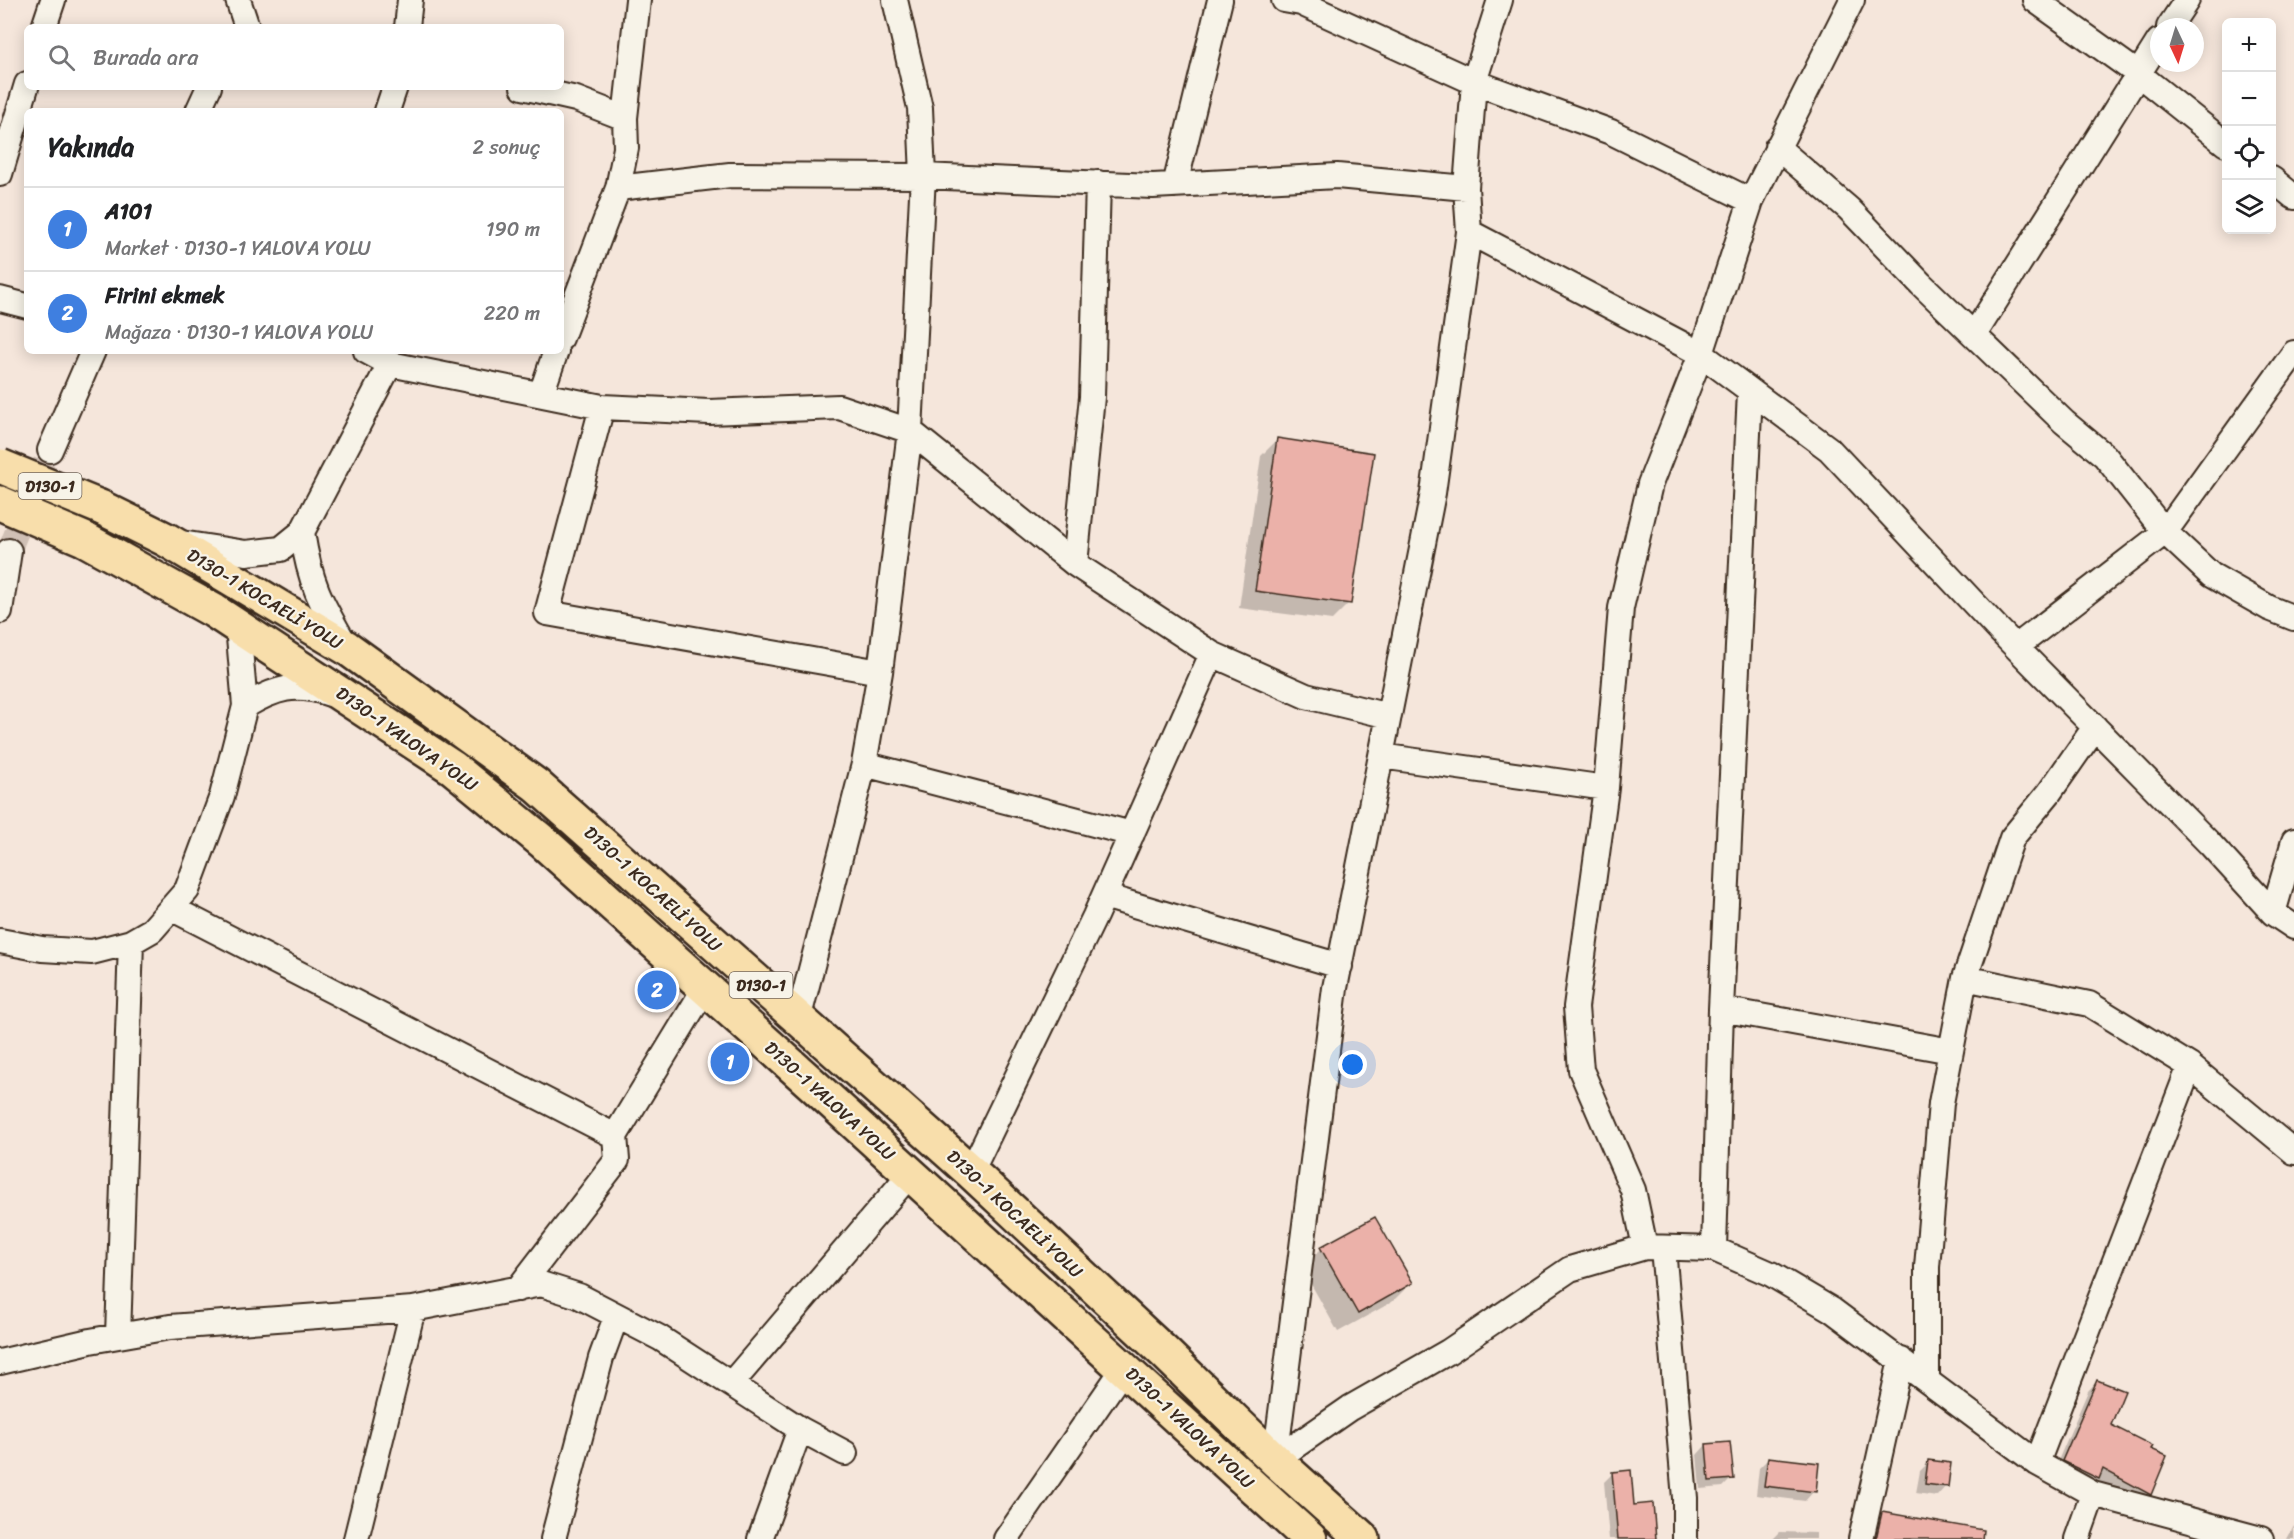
<!DOCTYPE html>
<html lang="tr">
<meta charset="utf-8">
<style>
body{margin:0;font-family:Sriracha,sans-serif;background:#f6f6f6;color:#202124}
.controls{position:absolute;right:18px;top:18px;display:grid;overflow:hidden;border-radius:9px;box-shadow:0 3px 15px #0003}
.controls button{width:54px;height:54px;display:grid;place-items:center;padding:0;border:0;border-bottom:2px solid #e0e0e0;background:#fff;color:#202124;font:30px sans-serif}
.compass{position:absolute;left:2150px;top:18px;width:54px;height:54px;border-radius:50%;background:#fff;box-shadow:0 3px 15px #0003;rotate:176deg}
.you{position:absolute;left:1353px;top:1065px;width:21px;height:21px;margin:-15px;border:4px solid #fff;border-radius:50%;background:#1a73e8;box-shadow:0 0 0 9px #1a73e833}
.badge{display:grid;place-items:center;width:39px;height:39px;border-radius:50%;background:#d1495b;color:#fff;font-size:20px;font-weight:700}
.pin{position:absolute;translate:-50% -50%;border:3px solid #fff;box-shadow:0 2px 6px #0006}
.list{margin:0;padding:0;list-style:none}
h2{display:flex;justify-content:space-between;align-items:center;height:78px;margin:0;padding:0 24px;font-size:26px}
h2 small{font-size:20px;font-weight:400;color:#757577}
.list li{display:grid;grid-template-columns:39px 1fr auto;gap:18px;align-items:center;box-sizing:border-box;height:84px;padding:0 24px;border-top:2px solid #e0e0e0}
.list b{display:block;font-size:22px;white-space:nowrap}
.list p{margin:0;font-size:20px;white-space:nowrap;color:#757577}
.list em{font-size:20px;font-style:normal;color:#757577}
.icon{flex:none;width:33px;height:33px;fill:none;stroke:currentColor;stroke-width:2;stroke-linecap:round;stroke-linejoin:round}
.map{position:relative;flex:none;width:2294px;height:1539px;overflow:hidden}
.search{position:absolute;background:#fff;box-shadow:0 3px 15px #0003;left:24px;top:24px;width:540px;height:66px;display:flex;align-items:center;gap:15px;box-sizing:border-box;padding:0 21px;border-radius:9px;color:#757577;font-size:22px}
.panel{position:absolute;background:#fff;box-shadow:0 3px 15px #0003;left:24px;top:108px;width:540px;height:246px;border-radius:9px}
.map>svg:first-child{display:block}
.shadow{fill:#0003}
.building{fill:#ebb1a9;stroke:#3b2a1e;stroke-width:1.5}
.lines{fill:none;stroke-linecap:round;stroke-linejoin:round}
.minor-tunnel{stroke:#d0c0b5;stroke-width:24;stroke-dasharray:24 12;stroke-linecap:butt}
.minor-casing{stroke:#3b2a1e;stroke-width:28}
.highway-casing{stroke:#3b2a1e;stroke-width:38}
.minor{stroke:#f7f3e8;stroke-width:24}
.highway{stroke:#f8deab;stroke-width:33}
.highway-bridge-casing{stroke:#3b2a1e;stroke-width:38;stroke-linecap:butt}
.highway-bridge{stroke:#f8deab;stroke-width:33}
.labels{text-anchor:middle;dominant-baseline:central;stroke-width:4.5;stroke-linejoin:round;paint-order:stroke}
.shield{fill:#f7f3e8;stroke:#73665b;stroke-width:1.5}
.shield-label{font-size:16px;font-weight:bold;fill:#3b2a1e}
.street-label{font-size:18px;fill:#3b2a1e;stroke:#f7f3e8}
</style>
<div class="map">
<svg width="2294" height="1539" viewBox="0 0 2294 1539">
<rect width="100%" height="100%" fill="#f5e6db"/>
<filter id="ink" filterUnits="userSpaceOnUse"><feTurbulence type="fractalNoise" baseFrequency=".0167" numOctaves="2"/><feDisplacementMap in="SourceGraphic" scale="12" xChannelSelector="R" yChannelSelector="G"/><feConvolveMatrix kernelMatrix="1 2 1 2 8 2 1 2 1" color-interpolation-filters="sRGB"/></filter>
<g filter="url(#ink)">
<path class="shadow" d="M1278,439L1349,603L1332,620L1239,608L1261,456Z
M1321,1249L1411,1283L1392,1302L1338,1332L1302,1268Z
M2097,1381L2109,1426L2150,1494L2141,1503L2097,1480L2089,1488L2054,1470L2088,1391Z
M1706,1445L1732,1478L1723,1487L1700,1489L1697,1455Z
M1768,1459L1814,1491L1805,1501L1756,1495L1759,1468Z
M1929,1462L1946,1486L1937,1496L1916,1493L1920,1471Z
M1613,1473L1633,1506L1654,1539H1609L1604,1482Z
M1882,1514L1972,1539H1862L1863,1533Z
M2294,1526V1539H2287Z
M1780,1532L1816,1533V1539H1773Z"/>
<path class="building" d="M1277,438L1374,453L1351,604L1255,591Z
M1375,1217L1413,1283L1358,1314L1320,1247Z
M2097,1380L2125,1391L2111,1425L2153,1446L2151,1449L2167,1456L2151,1495L2103,1469L2099,1479L2062,1461Z
M1730,1442L1734,1479L1709,1481L1706,1444Z
M1768,1457L1819,1463L1816,1492L1764,1486Z
M1928,1460L1951,1463L1948,1487L1925,1484Z
M1631,1470L1634,1505L1653,1503L1656,1539H1618L1612,1472Z
M1882,1512L1984,1530L1983,1539H1876Z"/>
<g class="lines">
<path class="minor-tunnel" d="M9,551L50,450"/>
<defs>
<path id="minor" d="M238,0L247,27
M1284,0L1301,3L1474,82L1611,132L1751,201
M2035,0L2137,73L2226,144
M44,27L53,0
M407,27L410,0
M2169,27L2187,0
M523,87L576,99L625,118L626,148L618,188
M198,111L209,87
M387,111L395,87
M625,118L638,0
M1777,147L1849,209L1921,284L2064,422L2105,456L2165,532L2211,575L2269,608L2294,618
M0,174L27,84
M2272,179L2294,197
M1175,185L1220,0
M1469,232L1701,354L1829,449L2000,631L2210,844L2273,913L2294,927
M0,299L27,306
M1974,335L2159,41
M561,338L618,188L730,175L923,176L1153,186L1337,176L1466,188
M366,351L390,364L602,407L709,412L839,407L910,431L1075,564L1212,654L1306,696L1389,716
M541,394L556,351
M602,407L547,613L880,672
M50,450L93,351
M302,532C310,584 320,601 346,646
M181,543L246,553L281,549L302,532L390,364
M1075,564L1092,397L1098,183
M0,611L9,551
M2016,647L2165,532L2294,353
M245,706C276,688 295,682 330,694
M1381,756L1606,788
M864,764L1132,834
M1104,896L1340,966
M171,908L615,1136L617,1160L518,1289
M2273,913L2294,841
M0,941L42,949L92,952L131,942L152,930L187,890L222,796L245,706L238,626
M1965,978L2089,1004L2190,1066L2294,1152
M1721,1009L1951,1051
M798,1020L864,764L880,672L910,431L923,176L920,108L895,0
M615,1136L705,988
M971,1172L1095,916L1212,654
M1645,1247L1633,1190L1581,1070L1576,1007L1606,788L1621,608L1650,484L1701,354L1751,201L1852,0
M1663,1248L1685,1498V1539
M1714,1249L1721,1009L1750,391
M118,1336L131,942
M0,1362L90,1341L170,1327L413,1309L541,1284L579,1296L660,1338L800,1429L845,1453
M1927,1380V1267L1941,1103L1965,978L2012,838L2049,793L2095,727
M731,1384L910,1174
M1275,1460L1335,988L1433,493L1469,232L1466,188L1474,82L1500,0
M1275,1460L1350,1408L1448,1352L1570,1269L1645,1247L1714,1249L1771,1274L1832,1310L2037,1463L2093,1494L2261,1539
M2037,1463L2190,1066
M356,1539L413,1309
M553,1539L601,1358L616,1317
M760,1539L800,1429
M1006,1539L1124,1368
M1861,1539L1901,1360
M2077,1539L2093,1494"/>
<path id="highway" d="M100,507L167,540L347,648L536,785L971,1172L1164,1352L1275,1460L1363,1539
M84,539L214,611L453,768L543,842L811,1083L1310,1539"/>
</defs>
<use href="#minor" class="minor-casing"/>
<use href="#highway" class="highway-casing"/>
<use href="#minor" class="minor"/>
<use href="#highway" class="highway"/>
<defs>
<path id="highway-bridge" d="M0,466L100,507
M0,503L84,539"/>
</defs>
<use href="#highway-bridge" class="highway-bridge-casing"/>
<use href="#highway-bridge" class="highway-bridge"/>
</g>
</g>
<g class="labels">
<g class="shield">
<rect x="18.5" y="473" width="63" height="26" rx="4.5"/>
<rect x="729.5" y="972" width="63" height="26" rx="4.5"/>
</g>
<g class="shield-label">
<text x="50" y="486">D130-1</text>
<text x="761" y="985">D130-1</text>
</g>
<g class="street-label">
<text transform="translate(265 599) rotate(31)">D130-1 KOCAELİ YOLU</text>
<text transform="translate(407 739) rotate(35)">D130-1 YALOVA YOLU</text>
<text transform="translate(653 889) rotate(42)">D130-1 KOCAELİ YOLU</text>
<text transform="translate(830 1101) rotate(42)">D130-1 YALOVA YOLU</text>
<text transform="translate(1015 1214) rotate(43)">D130-1 KOCAELİ YOLU</text>
<text transform="translate(1190 1428) rotate(43)">D130-1 YALOVA YOLU</text>
</g>
</g>
</svg>
<div class="controls">
<button>+</button>
<button>−</button>
<button><svg class="icon" aria-label="locate" viewBox="0 0 24 24"><circle cx="12" cy="12" r="6"/><path d="M12 2v4M12 18v4M2 12h4M18 12h4"/></svg></button>
<button><svg class="icon" aria-label="layers" viewBox="0 0 24 24"><path d="M12 4l9 5-9 5-9-5zM3 14l9 5 9-5"/></svg></button>
</div>
<svg class="compass" viewBox="-18 -18 36 36"><path d="M0-13l5 13h-10z" fill="#e53935"/><path d="M0 13l5-13h-10z" fill="#757577"/></svg>
<div class="you"></div>
<div class="pin badge" style="left:730px;top:1062px;background:#3f7fe0">1</div>
<div class="pin badge" style="left:657px;top:990px;background:#3f7fe0">2</div>
<div class="search"><svg class="icon" aria-label="search" viewBox="0 0 24 24"><circle cx="10" cy="10" r="6"/><path d="M15 15l6 6"/></svg>Burada ara</div>
<section class="panel">
<h2>Yakında<small>2 sonuç</small></h2>
<ul class="list">
<li><span class="badge" style="background:#3f7fe0">1</span><div><b>A101</b><p>Market · D130-1 YALOVA YOLU</p></div><em>190 m</em></li>
<li><span class="badge" style="background:#3f7fe0">2</span><div><b>Firini ekmek</b><p>Mağaza · D130-1 YALOVA YOLU</p></div><em>220 m</em></li>
</ul>
</section>
</div>
